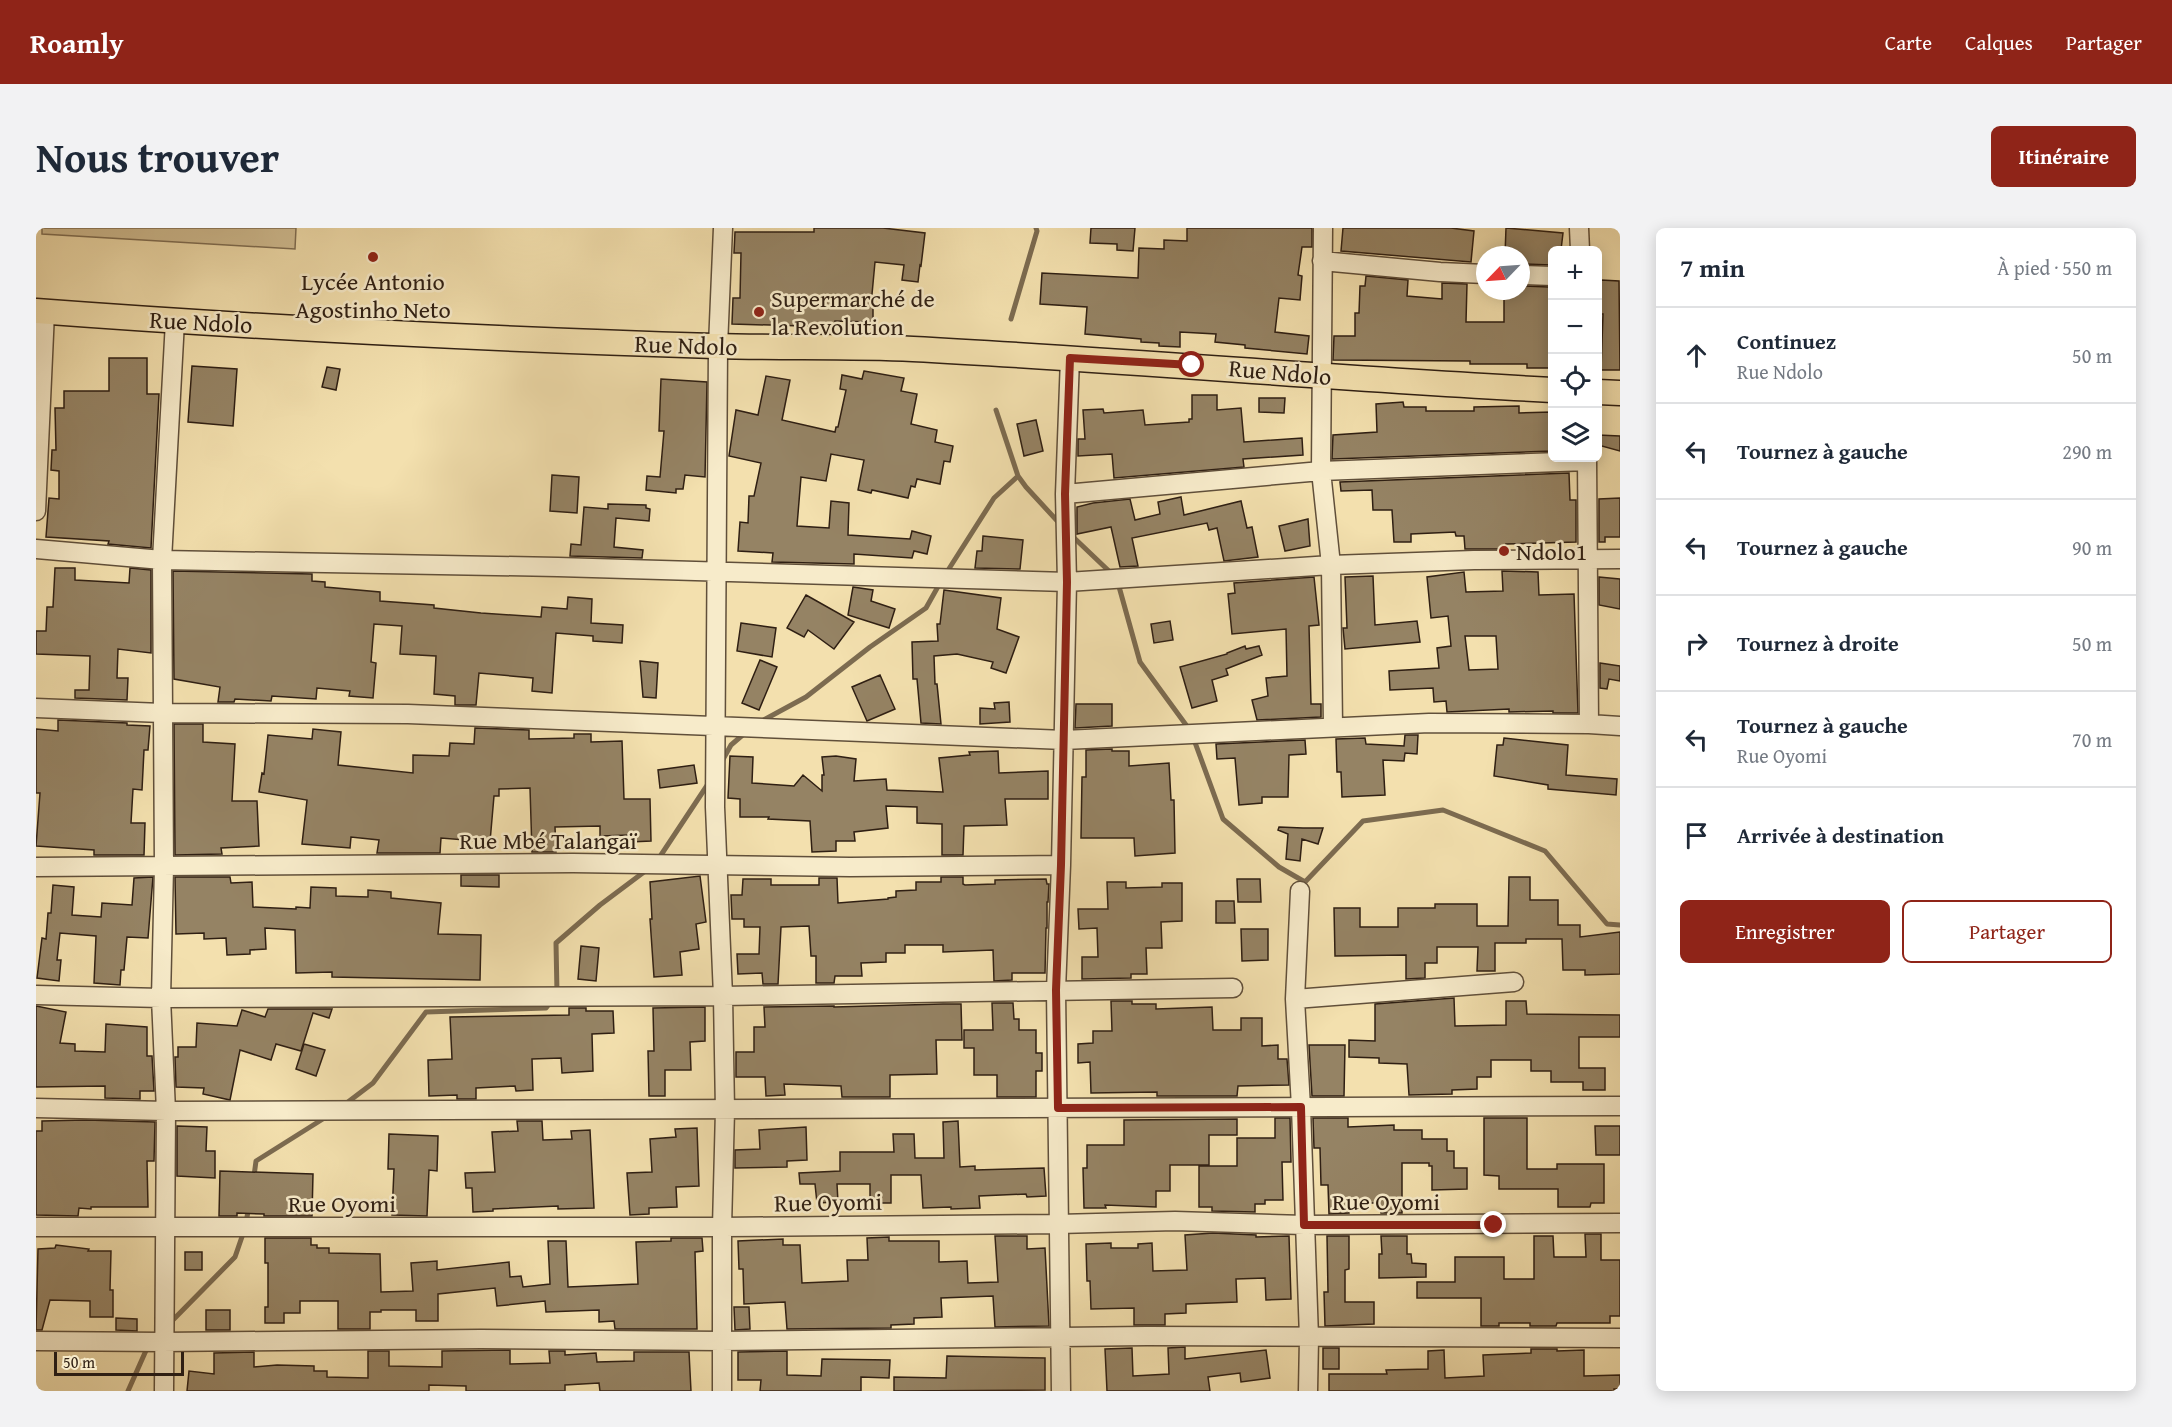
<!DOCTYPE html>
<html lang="fr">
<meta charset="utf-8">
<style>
body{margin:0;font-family:"Gentium Book Plus",serif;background:#f2f2f3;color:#1f2937}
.controls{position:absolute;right:18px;top:18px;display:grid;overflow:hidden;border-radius:9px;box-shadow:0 3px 15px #0003}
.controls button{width:54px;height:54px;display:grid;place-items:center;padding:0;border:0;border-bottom:2px solid #e0e1e3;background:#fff;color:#1f2937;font:30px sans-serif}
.compass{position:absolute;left:1440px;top:18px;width:54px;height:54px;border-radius:50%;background:#fff;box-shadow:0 3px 15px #0003;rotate:245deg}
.scale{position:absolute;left:18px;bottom:15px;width:130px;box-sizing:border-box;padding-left:6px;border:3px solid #2f1f13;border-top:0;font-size:16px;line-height:21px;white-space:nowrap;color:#2f1f13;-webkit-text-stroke:4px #f7ebca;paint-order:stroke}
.stop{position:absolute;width:18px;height:18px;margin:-14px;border:4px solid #8f2418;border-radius:50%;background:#fff}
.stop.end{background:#8f2418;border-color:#fff;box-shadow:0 2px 6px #0008}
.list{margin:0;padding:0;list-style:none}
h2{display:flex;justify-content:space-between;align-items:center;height:78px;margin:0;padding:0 24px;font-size:26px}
h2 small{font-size:20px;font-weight:400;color:#747a83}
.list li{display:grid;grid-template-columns:39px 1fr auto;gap:18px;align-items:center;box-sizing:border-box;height:96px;padding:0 24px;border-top:2px solid #e0e1e3}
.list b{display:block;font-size:22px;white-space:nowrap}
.list p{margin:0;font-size:20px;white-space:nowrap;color:#747a83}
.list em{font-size:20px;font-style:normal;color:#747a83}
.actions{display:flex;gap:12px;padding:18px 24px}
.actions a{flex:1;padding:14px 0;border:2px solid #8f2418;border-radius:9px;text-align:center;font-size:21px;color:#8f2418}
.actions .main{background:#8f2418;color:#fff}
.icon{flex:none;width:33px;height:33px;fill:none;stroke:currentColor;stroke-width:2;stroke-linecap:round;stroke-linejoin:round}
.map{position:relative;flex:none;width:1584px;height:1163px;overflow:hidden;border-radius:9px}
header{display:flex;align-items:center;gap:36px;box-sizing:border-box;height:84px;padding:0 30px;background:#8f2418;color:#fff}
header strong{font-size:28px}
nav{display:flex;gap:33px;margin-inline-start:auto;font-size:21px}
.intro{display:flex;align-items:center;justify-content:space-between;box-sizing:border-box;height:144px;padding:0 36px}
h1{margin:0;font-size:42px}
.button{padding:15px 27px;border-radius:9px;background:#8f2418;color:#fff;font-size:21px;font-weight:700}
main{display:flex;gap:36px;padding:0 36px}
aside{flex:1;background:#fff;border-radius:9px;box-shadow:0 3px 15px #0003}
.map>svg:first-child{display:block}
.green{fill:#d2bf94;stroke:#806f54;stroke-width:1.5}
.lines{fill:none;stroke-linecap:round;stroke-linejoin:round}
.stream{stroke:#7c6b50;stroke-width:5}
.building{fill:#958364;stroke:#2f1f13;stroke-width:1.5;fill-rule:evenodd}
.minor-casing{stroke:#604f3a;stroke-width:21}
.major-casing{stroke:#2f1f13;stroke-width:27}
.minor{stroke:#f7ebca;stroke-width:18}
.major{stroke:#f3e0ae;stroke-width:24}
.route{stroke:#8f2418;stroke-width:8}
.poi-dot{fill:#8f2418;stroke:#f7ebca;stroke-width:2}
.labels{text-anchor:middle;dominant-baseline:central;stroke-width:5;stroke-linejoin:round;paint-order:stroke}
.poi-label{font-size:24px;fill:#2f1f13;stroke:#f7ebca;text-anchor:start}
.street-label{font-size:24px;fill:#2f1f13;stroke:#f7ebca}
</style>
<header>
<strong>Roamly</strong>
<nav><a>Carte</a><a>Calques</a><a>Partager</a></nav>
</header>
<div class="intro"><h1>Nous trouver</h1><a class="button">Itinéraire</a></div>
<main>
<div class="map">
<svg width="1584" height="1163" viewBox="0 0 1584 1163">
<rect width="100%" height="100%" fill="#f3e0ae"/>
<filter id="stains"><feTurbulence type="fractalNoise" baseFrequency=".00333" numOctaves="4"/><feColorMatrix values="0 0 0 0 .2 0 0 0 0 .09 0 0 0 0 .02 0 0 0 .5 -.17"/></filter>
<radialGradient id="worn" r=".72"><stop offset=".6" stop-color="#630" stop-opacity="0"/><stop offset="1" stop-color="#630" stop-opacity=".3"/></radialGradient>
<path class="green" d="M6,0H260L259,21L6,6Z"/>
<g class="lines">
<path class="stream" d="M975,91L1001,3L1000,0
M960,182L982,248L990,259L1025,297
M1034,306L1075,345
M909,347L958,270L982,248
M1082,355L1104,434L1153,501
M724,494L770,469L834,419L890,380L904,355
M1157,509L1187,591L1243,639L1269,654L1327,593L1407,582L1509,623L1571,696L1584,697
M685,535L695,517L709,505
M621,633L674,553
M521,765L520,715L564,677L612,641
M308,877L337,855L390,784L510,780L516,772
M218,948L220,933L290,889
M133,1096L199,1029L209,1000L213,978
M92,1163L112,1118"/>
</g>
<path class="building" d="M778,0H847L889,5L885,38L884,37L882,54L866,52L868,37L839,34L835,77H837V94L799,93V99L696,96L697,70H704L705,25H698L699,4H778Z
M1055,0H1099L1097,23L1081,22V16L1054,15Z
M1151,0H1276V19H1266L1262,47L1266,48L1264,72L1243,70L1239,104L1273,108L1271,126L1209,120V117L1179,114L1180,106L1144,104V119L1123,118V115L1105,114V111L1049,106L1051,79L1004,76L1006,45L1102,50L1103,20L1128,21V12L1151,13Z
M1307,0H1415L1438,3L1435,34L1305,23Z
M1470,0L1527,5L1525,22H1516V37L1485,36V27H1469Z
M1330,48L1372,52L1371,68L1406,71V55L1431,56L1430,94H1468V63H1485V58L1513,59V84H1516V140H1491V136H1434V133L1297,132L1298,108H1319V85H1323L1324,58H1329Z
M1565,52L1583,53L1584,142H1565L1567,86H1564Z
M73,130H111V166H123L115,320L72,316L73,313L10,309L13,270L23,271V243L15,242L16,222H20L19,180H28V163H73Z
M156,138L201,141L197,198L152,194Z
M291,139L304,141L300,162L286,159Z
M828,143L868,150L865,163L881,166L875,196L901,202L899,214L917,218L914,234L908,233L904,256L881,251L879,259L875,258L872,270L836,262L835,265L822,262L828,232L795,226L790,253L765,249L761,298L793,300L795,273L813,275L812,307L874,311L876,303L895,308L891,326L878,323L876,330L818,326V336L736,334L737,325L702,323L704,294L712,295L713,268H718L725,235L693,228L700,182L722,187L730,148L754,152L746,192L799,204L800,199H802L810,162L804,161L806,147L826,151Z
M625,151L671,154L669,249L649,247L647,261H640V265L610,262L611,248L624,249L628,203H623Z
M1156,167H1181V182L1205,180L1208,214L1266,210L1267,227L1207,231L1208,239L1078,250L1076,226L1042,228V211H1049L1047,182L1067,181L1068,185L1107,182L1109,197L1153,194V191H1156Z
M1223,170H1249L1248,185L1223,184Z
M1367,174L1368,179H1390V183H1438V179L1483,178V185L1516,184V223L1296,231L1297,207L1341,204L1340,176Z
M1000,192L1007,223L988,228L981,196Z
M1562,207L1584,208V223L1562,217Z
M1533,245L1534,272H1540V314L1470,316L1471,321H1429L1428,308H1420L1419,304L1375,306V314H1358L1356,282H1337L1336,262L1305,263L1304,254Z
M516,247L543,249L541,285L514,283Z
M1145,269L1148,287L1205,273L1211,300L1216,299L1222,329L1188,333L1181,300L1173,302L1171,295L1096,310L1102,338L1084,339L1075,299L1041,306V279L1057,275L1094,271L1099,292L1124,286L1122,274Z
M1584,270V309H1569V314H1563V271Z
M572,276L610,277V280L614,281L613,293L580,290L578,319L607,322L606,330L534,328L535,316L545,317L548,279L572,281Z
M1272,291L1274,318L1249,323L1243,298Z
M947,308L987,312L984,341L939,340L941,323H946Z
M19,340H39V352L93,355L94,340L115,342V425L82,421L81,450H92L91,472L39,470V462H53L54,428L0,426V403H10L11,379H17Z
M137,343L276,346V353L289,354V359L344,364V373L398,377V380L445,385L505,389L506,379L531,381L532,369L556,371L555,395L587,397L586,415L557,413V408L520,405L516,465L496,463L497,450L443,445L440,477H419V468L398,466L400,428L364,426L366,398L338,396L335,434L340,435L337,470L313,468L314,463L281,460L280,471L236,468L235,473L199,471L198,474H182L184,459L138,451Z
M1466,343L1502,344L1503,367L1538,366L1542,485H1517V483L1473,484V481L1411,484L1410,473L1398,474L1397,460L1354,462L1353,443L1403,440L1401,420L1415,418L1412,388L1395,390L1391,349L1428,344L1430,364L1467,363ZM1429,408H1460L1462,441L1433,442Z
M1337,348L1339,397L1381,393L1384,414L1309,421L1307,400H1311L1309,349Z
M1278,349L1283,397L1273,398L1275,476H1285V489L1221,492L1216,472L1232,468L1230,450L1251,448L1250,401L1196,406L1192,366L1199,365L1198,355Z
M1563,349L1584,351V381L1563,377Z
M817,359L837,362L835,373L859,381L853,400L812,387Z
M908,362L965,370L961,401L983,409L970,445L955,440L957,434L921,426L898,428L899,456H901L905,496L885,495L881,451H877L876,414L902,413L901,396H904Z
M770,367L818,394L798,421L772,402L768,409L751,400Z
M1134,393L1137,412L1118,415L1115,396Z
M705,395L740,400L736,429L701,423Z
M1209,418L1210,421L1223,418L1226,427L1190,441L1192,447L1176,452L1181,473L1156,480L1144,439L1191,426V425Z
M724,432L741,439L723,482L706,475Z
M604,433L622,435L620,470L607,469Z
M1564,435L1584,438V453L1573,451L1571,461L1564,460Z
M844,447L859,481L831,493L816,459Z
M973,474L974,494L944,496V480L959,481L958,475Z
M1040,476H1076V498L1039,500Z
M22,492L91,495V497L114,498L112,522H108L106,562L97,561L95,595H109L108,627H58V622L0,618L4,565H0V501L22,503Z
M138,496H167V514L199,516L196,573H221L223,618L185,620L186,626L139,627Z
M439,500L493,502V511L538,510V506H555V514L586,513L588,571H614L615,613L594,614V607L564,608V598L519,599L520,624H496L494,560L463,561V568H458L454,614L405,610L404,625H341L343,612L315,609L314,620L266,616L271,572L223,564L226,545L228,546L232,507L276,511L277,501L305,504L302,537L377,545V527L413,528L414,515L438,516Z
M1369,507H1382L1381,526L1369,525L1368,533L1347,532L1349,567L1306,569L1305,544H1301L1300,511L1329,510L1330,516L1368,518Z
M1468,510L1532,517L1530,547L1581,551L1580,567L1512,561V557L1458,548L1461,517H1467Z
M1269,512L1270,526L1253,527L1252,569H1226V575L1203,577L1199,530L1181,531L1180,516Z
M1076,521V523H1093V538L1133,535L1135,572H1138L1139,625L1099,628L1098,610H1045L1046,549H1050V522Z
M962,523L963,545L1012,543V571H969L971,597L928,598L927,627H906V596L881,595V579L850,578L852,600L818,604L819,613H800V623L776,624L774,593L732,591L733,589H704V571L692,570L694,528L717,529L716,555L758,558L767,547L786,563V547H788L786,529L800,528L820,531L818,553L850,551L851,562L907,564L903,530L934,527L933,524Z
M658,537L661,555L624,560L622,542Z
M1243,599L1267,600H1287L1282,616L1266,611L1264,633L1250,631L1252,606L1242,602Z
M425,647H463V659L425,658Z
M664,648L670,694L660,696L663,721L644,724L646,747L618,749L614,691H616L614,654Z
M117,649L112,710L91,709L88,742H85L84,757L58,755L60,708L24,705L21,732H25L23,753L1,750L6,710L10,711L12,685H15L17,657L38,659L36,687L65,689L66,675L96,677L98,650Z
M139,649H194L195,655L216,654L217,679L260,681V679L274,680L275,659L300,660V668L332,669V662L355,664V670L405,675L402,706L445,707L444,752L296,749V744L260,745L259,702L229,700L230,721L214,722V726L191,727L190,710L168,711V705L140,706Z
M905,649H927V656L929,657L959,656V652L1010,651L1011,656H1013L1012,674H1011V700H1010L1009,745H976V752L958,753L957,722L907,724V717H869V725H850V734L825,735L826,748H799L798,755H780V728H775L773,698L745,699L742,756H727L726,745L702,746L701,726H723L724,699H708V691H696L695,667H706L707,651H735V657H783V650H801L802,675L852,671V670L860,669V663L880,662V654H905Z
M1473,649H1494V672H1522V697H1544V709L1584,704V746L1549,747V742H1527L1526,711H1490V715H1459V743H1441L1442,719H1401V735H1389V750L1370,751V727L1299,728L1298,680H1324V699H1362V680H1399V676H1441V698H1472Z
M1201,651H1224L1225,674H1202Z
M1071,654H1090V660L1126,659V655H1146V693L1125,694L1126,720H1110L1111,746H1095V750L1046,751V729H1062L1061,700L1043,701L1042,681H1072Z
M1180,673H1198L1199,695H1180Z
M1205,701H1232V732L1206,733Z
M545,718L563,720L560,753L542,751Z
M1418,770L1419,798L1470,797V773H1490L1491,786L1584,787V809H1543V840H1569V862H1547V854H1515V843H1495V832H1455V849H1441V861L1416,862V866L1373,867L1371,836L1343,835V830L1313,829V812L1339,813V776Z
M1075,773H1096V776H1120V781L1176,779L1177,802H1205V790H1226V818L1242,817V831H1251L1253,857L1202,858L1201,868H1121V864L1055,865L1054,834L1042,835V816L1057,815V803H1076Z
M956,775H977L978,791H983V802H1000V825H1006V843H1000V869H961V847H938V820H928V802H957Z
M907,776H925L926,812H900L901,846L854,847V869H806L805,858L748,856L749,867L730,868L729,849H700V824H718V799H729L728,779L798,778V779Z
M0,778L30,784L24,815L39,816V823L69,824L70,796L111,799V828H116L118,863H104V871L69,870V858L0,859Z
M669,779V813L654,814L655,842H629V868H613L612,823H618L617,780Z
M533,780H550V783H577L578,805L556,806L557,843L526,845L525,830L496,831L497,862L480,863L479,858L440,860V871H421V867L393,868L392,832L416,831L414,789L533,787Z
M232,781H296L293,790L277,785L265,823L240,816L235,832L204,822L194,872L167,866L168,860L140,859L139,829H142V819H160L161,795L201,798L206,782L229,789Z
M268,816L289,822L280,848L260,841Z
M1273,817H1309L1308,868H1276Z
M1239,890H1254L1255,934H1246L1247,972H1229V976H1219V984L1176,983V979H1163V938H1201V910H1239Z
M1277,890H1312V899L1358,897V902H1386V911H1411V923H1418V940H1431V961L1396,962V938H1393V935H1366V985H1345L1344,975H1313V985L1293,986L1292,957H1285L1284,920H1278Z
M1448,890H1491V941H1521V936H1568V975H1555L1554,979H1522V961H1463V948L1448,947Z
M1201,891V907H1173V937H1134V963H1120V979L1069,977L1070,980H1048L1047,940H1051V917H1088V892Z
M50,892L119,894L118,933H111L112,979H55V981L43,980L42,988L0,987V903H6V893Z
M481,893H506L507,912L536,911L535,903L554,902L558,980L522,981V978L457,981V983L437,984L436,960H430L429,945L459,944L456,904L482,903Z
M922,893L924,939L939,938V942L1008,940L1010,968L991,969L990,966L943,968L944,980L915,981V979L887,980L885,947H855V975H834V956H801L802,974L781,975L779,956H764L763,945L804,943V924H858L857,906H878L879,930H908L907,894Z
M141,898L171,899L170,923H179V950L141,948Z
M1559,898H1584V927H1560Z
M770,899L771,932L751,933V939L699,940V922L724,921L723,902Z
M661,900L663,958L640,959L641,979L613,980V986L594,987L591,945L616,944L614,911L640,909L639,901Z
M353,906L402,908L401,943L393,942L391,988L356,987L358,941H352Z
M184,943L277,946L276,988H228V986L201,985V988H183Z
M1177,1005L1220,1007V1009L1253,1008L1255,1071L1230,1072L1229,1050L1200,1051L1201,1074L1150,1076V1085L1129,1086V1097H1098V1080L1055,1081L1054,1053H1051L1050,1016L1075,1015V1020H1102V1016L1116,1015L1117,1043L1151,1042L1149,1007Z
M1549,1006H1565V1032H1584V1088H1574V1095H1521L1520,1098H1494V1095H1463V1098H1445V1070H1381V1054H1419V1029H1468V1051H1498V1008H1517L1518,1029H1550Z
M959,1008H991V1021L1009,1020L1013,1098L959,1099L957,1068L905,1070L906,1089L878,1090V1096L855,1097V1100L751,1101L749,1074L708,1076L707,1041H703L702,1013L747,1011V1017H764L766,1055L812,1053L811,1032H832L831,1010L853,1009V1013H903V1034L931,1033L932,1055L962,1054Z
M1291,1008H1313V1041L1309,1042V1074H1338V1096L1289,1098L1288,1064H1292Z
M1345,1008H1371V1026H1375L1376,1035L1390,1036V1049L1343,1050V1026H1346Z
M229,1010H275V1017H281V1020H293V1025L344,1026L345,1064L377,1063L375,1035L401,1033V1042L473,1034L474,1049L485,1048L487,1059L514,1056L512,1013H530L532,1059L602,1056L600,1014L635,1013V1010H666L667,1023L659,1024L661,1101H579L578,1093L563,1094V1082L510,1084L509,1073L461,1078L459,1060L402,1066V1093H380V1082H345V1084H334V1101H302V1073H264V1085H248V1095H229V1079H232V1035H229Z
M20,1017L53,1021L52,1023H75L74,1062H77V1089H54V1073L14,1072L6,1102H0L2,1021L19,1020Z
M149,1024H166V1042H149Z
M698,1079H713L714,1101L699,1102Z
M170,1082H194V1102H170Z
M80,1090L101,1091V1103L80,1102Z
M1149,1119V1131L1230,1122L1234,1150L1205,1154L1204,1145L1172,1149L1174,1163H1071L1069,1121L1096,1120L1097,1148L1133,1146L1132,1120Z
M1287,1120H1303V1141H1287Z
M1495,1121H1521V1123L1548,1122V1148L1584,1147V1161H1578V1163H1293V1146H1351L1350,1142L1392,1141V1123L1408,1122L1409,1150L1448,1148L1447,1127L1495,1125Z
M474,1122V1136L514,1135L513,1123H529V1127L560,1125L561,1134L598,1133V1124H653L655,1163H564L563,1155L529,1157V1163H430V1158L393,1157V1163H151L153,1143L178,1146V1125L218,1124V1139L241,1137L278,1138V1143H291V1149L332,1150V1123H353V1138L406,1139V1123Z
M751,1123V1147L785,1148L786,1131L854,1132L853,1150L825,1149V1163H724L725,1152H702V1124Z
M911,1128L1009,1130V1162L858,1163V1149L910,1150Z"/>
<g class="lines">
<defs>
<path id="minor" d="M1287,0L1285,243L1295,337L1297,499
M1543,0L1544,22
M1286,33L1404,44L1449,46
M1485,47L1516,48
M1551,230L1553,496
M1029,266L1285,243L1551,233
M0,283L9,84
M0,321L126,332L522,339L1031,354L1295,337L1438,332L1584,331
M0,480L126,485L372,486L1028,512L1393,495L1553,496L1584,498
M0,639L537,635L814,639L1025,637
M1264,663L1259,771L1265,879L1273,1110L1272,1163
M0,767L125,770L687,768L1197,760
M1259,771L1478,754
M0,880L130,883L1584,878
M0,999H686L1022,996L1139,993L1268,997L1584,995
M0,1113L127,1114L445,1111L685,1113L1111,1108L1584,1110
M128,1163L130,883L125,770L128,639L126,332L139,93
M686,1163V999L689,882L687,768L679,579L682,118L687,0
M1025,1163L1020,762L1025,637L1031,354L1029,266L1034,130"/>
<path id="major" d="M0,83C226,100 452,111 678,118C744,120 811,118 877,121C1090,132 1303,151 1516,162
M1562,164L1584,165"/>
</defs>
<use href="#minor" class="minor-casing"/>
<use href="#major" class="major-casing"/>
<use href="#minor" class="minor"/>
<use href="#major" class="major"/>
</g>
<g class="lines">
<path class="route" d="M1156,137L1034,130L1029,266L1031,354L1025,637L1020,762L1022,880L1265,879L1268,997H1458"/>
</g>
<g class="poi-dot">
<circle cx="337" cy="29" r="6"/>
<circle cx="723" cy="84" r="6"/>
<circle cx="1468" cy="323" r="6"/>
</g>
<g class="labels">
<g class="poi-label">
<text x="337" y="53" text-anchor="middle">Lycée Antonio<tspan x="337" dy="28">Agostinho Neto</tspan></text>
<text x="735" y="70">Supermarché de<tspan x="735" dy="28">la Revolution</tspan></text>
<text x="1480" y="323">Ndolo1</text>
</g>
<g class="street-label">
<text transform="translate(165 94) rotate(3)">Rue Ndolo</text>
<text transform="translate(650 117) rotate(2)">Rue Ndolo</text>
<text transform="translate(1244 144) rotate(5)">Rue Ndolo</text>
<text x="512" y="612">Rue Mbé Talangaï</text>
<text x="1350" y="973">Rue Oyomi</text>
<text transform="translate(792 974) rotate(-1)">Rue Oyomi</text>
<text x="306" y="975">Rue Oyomi</text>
</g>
</g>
<rect width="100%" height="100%" filter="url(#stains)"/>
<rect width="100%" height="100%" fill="url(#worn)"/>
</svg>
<div class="controls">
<button>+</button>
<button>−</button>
<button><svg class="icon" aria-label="locate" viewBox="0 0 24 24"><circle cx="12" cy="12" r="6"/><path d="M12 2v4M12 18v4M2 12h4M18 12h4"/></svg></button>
<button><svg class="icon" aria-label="layers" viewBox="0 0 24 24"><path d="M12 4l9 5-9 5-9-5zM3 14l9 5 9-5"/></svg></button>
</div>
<svg class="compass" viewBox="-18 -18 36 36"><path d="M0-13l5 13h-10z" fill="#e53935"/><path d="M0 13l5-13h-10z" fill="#747a83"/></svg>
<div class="scale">50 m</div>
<div class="stop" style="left:1156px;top:137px"></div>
<div class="stop end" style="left:1458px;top:997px"></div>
</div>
<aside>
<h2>7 min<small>À pied · 550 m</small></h2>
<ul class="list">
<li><svg class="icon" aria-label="ahead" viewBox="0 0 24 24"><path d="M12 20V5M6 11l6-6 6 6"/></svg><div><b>Continuez</b><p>Rue Ndolo</p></div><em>50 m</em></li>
<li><svg class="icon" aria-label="left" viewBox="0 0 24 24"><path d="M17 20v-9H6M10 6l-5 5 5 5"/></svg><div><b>Tournez à gauche</b></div><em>290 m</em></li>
<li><svg class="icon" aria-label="left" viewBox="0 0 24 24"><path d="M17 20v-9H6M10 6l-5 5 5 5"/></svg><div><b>Tournez à gauche</b></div><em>90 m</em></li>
<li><svg class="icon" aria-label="right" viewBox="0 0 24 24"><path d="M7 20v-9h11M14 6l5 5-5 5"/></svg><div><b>Tournez à droite</b></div><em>50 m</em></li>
<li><svg class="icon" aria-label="left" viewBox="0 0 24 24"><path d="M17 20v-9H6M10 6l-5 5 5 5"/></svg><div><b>Tournez à gauche</b><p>Rue Oyomi</p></div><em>70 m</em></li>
<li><svg class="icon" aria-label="arrive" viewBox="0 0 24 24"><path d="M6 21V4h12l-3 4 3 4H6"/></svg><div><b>Arrivée à destination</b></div></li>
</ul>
<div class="actions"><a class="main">Enregistrer</a><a>Partager</a></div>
</aside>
</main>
